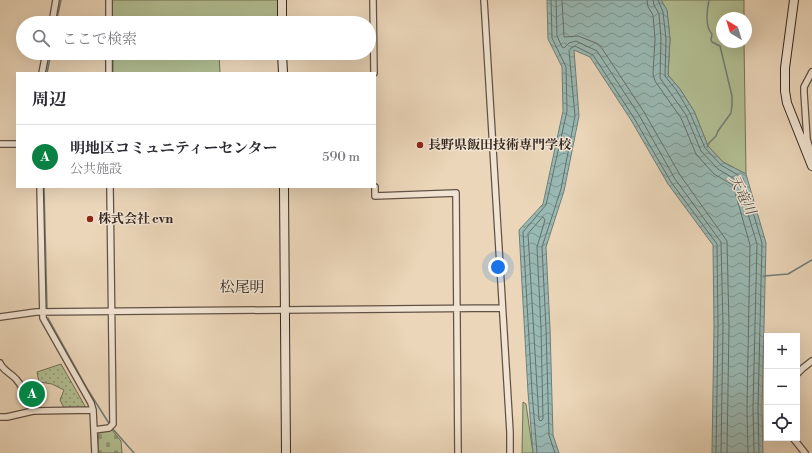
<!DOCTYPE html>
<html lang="ja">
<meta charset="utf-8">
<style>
body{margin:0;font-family:"Libre Bodoni","Noto Serif JP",serif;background:#f7f7f7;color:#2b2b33}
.controls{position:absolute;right:12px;bottom:12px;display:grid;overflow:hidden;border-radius:0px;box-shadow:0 4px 16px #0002}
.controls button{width:36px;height:36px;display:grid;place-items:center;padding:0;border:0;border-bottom:1px solid #e1e1e2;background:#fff;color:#2b2b33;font:20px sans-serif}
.compass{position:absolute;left:716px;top:12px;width:36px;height:36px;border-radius:50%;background:#fff;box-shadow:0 4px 16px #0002;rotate:322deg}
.you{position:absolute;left:498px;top:267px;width:14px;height:14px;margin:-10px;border:3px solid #fff;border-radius:50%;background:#1a73e8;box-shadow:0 0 0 6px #1a73e833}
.badge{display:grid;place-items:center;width:26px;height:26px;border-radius:50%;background:#0b8043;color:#fff;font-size:13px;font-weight:700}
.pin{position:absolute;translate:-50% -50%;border:2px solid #fff;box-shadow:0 1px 4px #0006}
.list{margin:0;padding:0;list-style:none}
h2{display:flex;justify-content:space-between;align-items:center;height:52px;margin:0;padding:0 16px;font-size:17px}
h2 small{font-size:13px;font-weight:400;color:#7c7c81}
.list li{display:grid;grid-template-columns:26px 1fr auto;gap:12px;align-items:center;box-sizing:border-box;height:64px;padding:0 16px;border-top:1px solid #e1e1e2}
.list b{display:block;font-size:15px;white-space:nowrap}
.list p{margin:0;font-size:13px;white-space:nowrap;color:#7c7c81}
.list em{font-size:13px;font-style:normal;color:#7c7c81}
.icon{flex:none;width:22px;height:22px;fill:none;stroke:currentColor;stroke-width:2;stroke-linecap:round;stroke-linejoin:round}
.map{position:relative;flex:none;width:812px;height:453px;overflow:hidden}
.search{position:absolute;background:#fff;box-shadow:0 4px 16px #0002;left:16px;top:16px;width:360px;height:44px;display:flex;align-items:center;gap:10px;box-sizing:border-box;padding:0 14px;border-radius:22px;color:#7c7c81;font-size:15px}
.panel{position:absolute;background:#fff;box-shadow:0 4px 16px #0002;left:16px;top:72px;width:360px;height:116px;border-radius:0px}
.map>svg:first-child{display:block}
.green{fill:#b2bf93;stroke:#727259}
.cemetery{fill:url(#cemetery-stones);stroke:#727259}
.park{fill:url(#park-dots);stroke:#727259}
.water{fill:url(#water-waves);stroke:#707e78}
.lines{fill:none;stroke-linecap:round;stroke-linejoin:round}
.shore{stroke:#66706a;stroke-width:1}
.stream{stroke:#707e78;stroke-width:1.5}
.street-casing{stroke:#615246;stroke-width:8}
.secondary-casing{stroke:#33261f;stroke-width:10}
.street{stroke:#f2e4d2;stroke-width:5.5}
.secondary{stroke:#f2e4d2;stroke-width:8}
.poi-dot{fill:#8f2418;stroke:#f2e4d2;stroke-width:1.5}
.labels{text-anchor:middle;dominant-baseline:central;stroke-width:3;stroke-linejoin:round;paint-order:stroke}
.poi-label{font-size:13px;font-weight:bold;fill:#33261f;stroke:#f2e4d2;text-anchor:start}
.water-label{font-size:14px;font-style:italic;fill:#4c4b44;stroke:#f2e4d2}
.quarter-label{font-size:15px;fill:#33261f;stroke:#f2e4d2}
</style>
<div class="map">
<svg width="812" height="453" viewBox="0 0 812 453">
<defs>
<pattern id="cemetery-stones" width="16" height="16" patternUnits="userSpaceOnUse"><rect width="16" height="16" fill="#b2bf93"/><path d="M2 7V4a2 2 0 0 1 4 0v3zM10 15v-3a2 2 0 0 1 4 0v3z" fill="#919b77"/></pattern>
<pattern id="park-dots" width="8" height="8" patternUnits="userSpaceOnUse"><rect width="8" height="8" fill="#b2bf93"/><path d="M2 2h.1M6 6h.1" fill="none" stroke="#919b77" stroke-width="1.8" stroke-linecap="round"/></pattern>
<pattern id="water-waves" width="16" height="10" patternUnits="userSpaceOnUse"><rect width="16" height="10" fill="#99b9b4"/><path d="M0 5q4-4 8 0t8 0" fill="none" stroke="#7d9692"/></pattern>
</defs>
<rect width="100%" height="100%" fill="#ebd6b9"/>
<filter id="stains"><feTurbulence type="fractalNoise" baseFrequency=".005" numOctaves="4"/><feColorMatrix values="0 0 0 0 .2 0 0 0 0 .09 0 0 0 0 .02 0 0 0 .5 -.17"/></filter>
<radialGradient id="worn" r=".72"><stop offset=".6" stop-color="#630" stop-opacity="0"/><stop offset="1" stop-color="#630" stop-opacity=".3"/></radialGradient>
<path class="green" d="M112,0H279V23H112Z
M661,0H744V18H722V42H744L746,174L723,162L708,146L694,111L680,89L668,75L670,39L667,11Z
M113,53H219L220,73H113Z
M523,402L526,404L533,453H522Z"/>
<path class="cemetery" d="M112,430L121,441L122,453H98V431Z"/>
<path class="park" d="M61,364L85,406L84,408H64L60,400L64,390L52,384L39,382L37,372Z"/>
<path class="water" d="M547,0H661L667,10L670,39L668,75L680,89L694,111L708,146L723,162L746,174L766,243L762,408L763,453H712L714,326L713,245L668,184L631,120L590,57L574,50L579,116L564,191L546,247L550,328L553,435L559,453H533L528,392L519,230L543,204L563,111L562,67L548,39Z"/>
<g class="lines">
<path class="shore" d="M556,0L557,36L562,47L564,48L569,43L576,41L597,51L639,115L675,179L721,242L723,326L721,453
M562,0L564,37L578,36L596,43L601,47L644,112L680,175L727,241L729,326L727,453
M647,0L648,7L653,15L655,39L653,74L655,81L681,118L696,154L714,174L733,185L750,245L747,408L748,453
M653,0L654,5L659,14L661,39L660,78L686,115L701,151L718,169L738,181L757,244L753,408L754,453
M658,0L663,12L666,39L665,76L677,91L690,113L705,148L721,165L743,178L762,243L758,408L759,453
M543,217L545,220L537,247L541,328L543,419L541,421L539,420L528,234Z
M537,453L532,392L523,232L546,205L567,111L566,67L552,38L551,0
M555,453L549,435L546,328L542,247L561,189L575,116L569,51L571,48L575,46L593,55L634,118L671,182L717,244L718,326L716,453"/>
<path class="stream" d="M56,23L61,0
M47,73L51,53
M707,147L709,143L716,136L718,131L731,113L732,105V96L720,46L712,42L711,40L712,34C705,27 707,10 709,0
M44,187L47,309
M764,276L788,274L812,260
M48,318L88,390L110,425
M112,428L134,453"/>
<defs>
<path id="street" d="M109,0V23
M373,0L374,73
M484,0L510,432V453
M52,23L56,0
M109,53V73
M42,73L46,53
M0,144H17
M810,159L811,153L807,139L804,93V87L812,72
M40,187L43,318L91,403L93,410L95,453
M375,187V196L456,193L458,453
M0,317L36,312L502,308
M0,363C3,371 11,373 16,379C24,388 28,400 33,411
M797,374L803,368L812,361
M0,417H7L33,411L93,410
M94,430L109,428L113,424L110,187
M793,438L805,453"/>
<path id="secondary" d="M282,0V23
M794,0L785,68V91L787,103L812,166
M282,53L283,73
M284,187L286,453"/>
</defs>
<use href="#street" class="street-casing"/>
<use href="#secondary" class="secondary-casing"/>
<use href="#street" class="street"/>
<use href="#secondary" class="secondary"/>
</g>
<g class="poi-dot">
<circle cx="420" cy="145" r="4"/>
<circle cx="90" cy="219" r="4"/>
</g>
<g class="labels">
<g class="poi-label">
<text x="428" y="145">長野県飯田技術専門学校</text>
<text x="98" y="219">株式会社 cvn</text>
</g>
<g class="water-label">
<text transform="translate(742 195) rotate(64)">天竜川</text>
</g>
<g class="quarter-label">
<text x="242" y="287">松尾明</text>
</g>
</g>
<rect width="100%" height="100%" filter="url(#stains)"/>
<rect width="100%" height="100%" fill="url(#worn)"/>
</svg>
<div class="controls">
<button>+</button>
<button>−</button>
<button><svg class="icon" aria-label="locate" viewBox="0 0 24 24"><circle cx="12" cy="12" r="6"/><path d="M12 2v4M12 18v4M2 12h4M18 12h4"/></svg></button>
</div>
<svg class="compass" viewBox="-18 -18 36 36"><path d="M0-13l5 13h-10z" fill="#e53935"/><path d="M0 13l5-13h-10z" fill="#7c7c81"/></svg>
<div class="you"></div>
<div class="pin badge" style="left:32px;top:394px">A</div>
<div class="search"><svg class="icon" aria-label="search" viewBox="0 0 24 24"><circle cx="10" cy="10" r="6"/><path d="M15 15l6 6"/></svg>ここで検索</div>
<section class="panel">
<h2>周辺<small></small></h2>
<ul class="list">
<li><span class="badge">A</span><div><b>明地区コミュニティーセンター</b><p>公共施設</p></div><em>590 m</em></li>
</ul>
</section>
</div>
